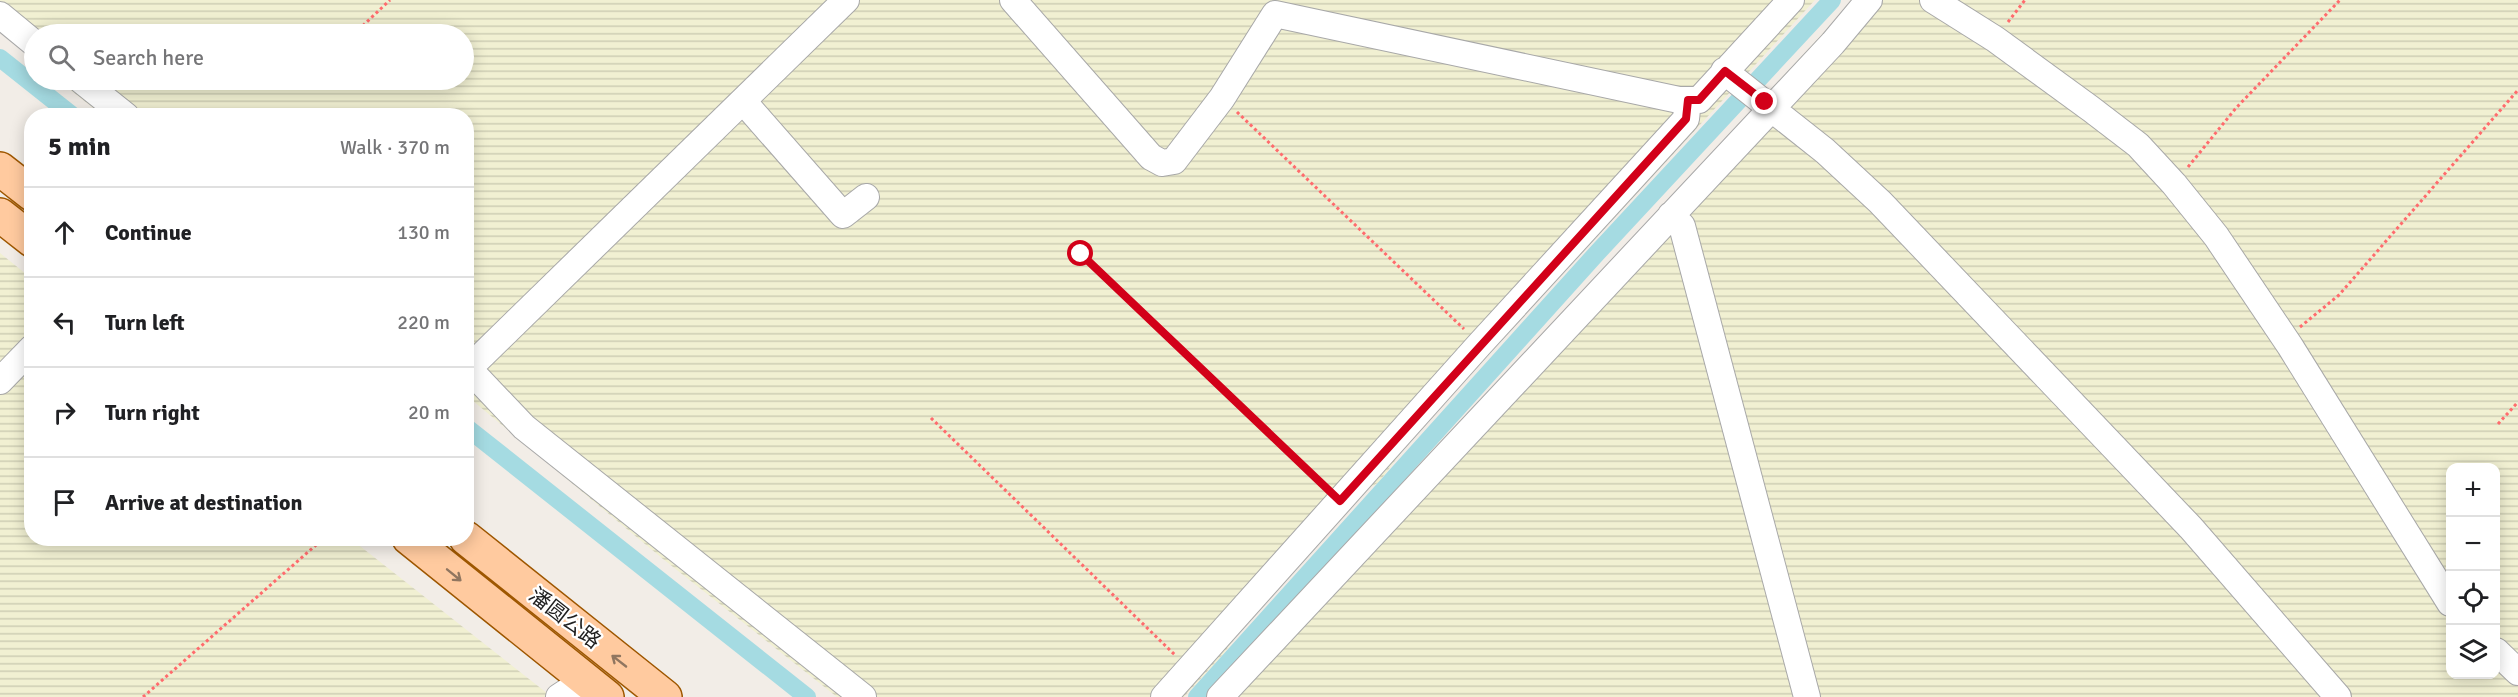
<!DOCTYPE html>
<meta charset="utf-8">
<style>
body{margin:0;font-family:Signika,"Noto Sans SC",sans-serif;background:#f2f2f2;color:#202124}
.controls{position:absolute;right:18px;bottom:18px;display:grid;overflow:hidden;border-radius:12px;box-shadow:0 3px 15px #0003}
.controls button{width:54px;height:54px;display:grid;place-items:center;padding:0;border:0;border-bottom:2px solid #e0e0e0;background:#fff;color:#202124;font:30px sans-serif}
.stop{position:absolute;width:18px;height:18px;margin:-14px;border:4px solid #d20019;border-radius:50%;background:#fff}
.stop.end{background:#d20019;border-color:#fff;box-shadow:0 2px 6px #0008}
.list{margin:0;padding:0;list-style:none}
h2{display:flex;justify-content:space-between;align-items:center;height:78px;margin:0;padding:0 24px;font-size:26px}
h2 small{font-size:20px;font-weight:400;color:#757577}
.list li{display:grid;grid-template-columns:39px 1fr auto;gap:18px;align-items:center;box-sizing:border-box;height:90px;padding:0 24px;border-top:2px solid #e0e0e0}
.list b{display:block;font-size:22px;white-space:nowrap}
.list em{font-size:20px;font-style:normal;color:#757577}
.icon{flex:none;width:33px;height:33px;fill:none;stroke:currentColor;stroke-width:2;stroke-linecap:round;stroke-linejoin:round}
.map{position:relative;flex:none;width:2518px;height:697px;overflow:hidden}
.search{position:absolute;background:#fff;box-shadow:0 3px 15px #0003;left:24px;top:24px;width:450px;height:66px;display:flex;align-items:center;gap:15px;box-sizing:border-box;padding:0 21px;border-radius:33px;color:#757577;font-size:22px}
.panel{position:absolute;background:#fff;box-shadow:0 3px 15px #0003;left:24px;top:108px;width:450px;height:438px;border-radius:24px}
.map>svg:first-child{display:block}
.farmland{fill:url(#farmland-rules);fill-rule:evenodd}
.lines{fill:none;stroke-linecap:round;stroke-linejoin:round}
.canal{stroke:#a5dbe2;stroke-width:18}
.minor-casing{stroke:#a8a8a8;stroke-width:28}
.major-casing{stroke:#9e5700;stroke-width:36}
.path{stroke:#ff6b6d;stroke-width:3;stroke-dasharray:3 3;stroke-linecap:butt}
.minor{stroke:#fff;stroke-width:26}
.major{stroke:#ffca9f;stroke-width:33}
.oneway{stroke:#907660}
.route{stroke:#d20019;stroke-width:8}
.labels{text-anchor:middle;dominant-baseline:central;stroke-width:4.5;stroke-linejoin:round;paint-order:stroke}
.street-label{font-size:21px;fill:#212121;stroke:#fff}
</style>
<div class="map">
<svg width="2518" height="697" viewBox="0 0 2518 697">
<defs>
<pattern id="farmland-rules" width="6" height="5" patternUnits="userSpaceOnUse" patternTransform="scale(1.5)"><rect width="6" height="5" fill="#f1f0d2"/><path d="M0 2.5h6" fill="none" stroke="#ceceb4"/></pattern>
</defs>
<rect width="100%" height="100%" fill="#f2ede7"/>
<path class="farmland" d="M0,0H1815L1452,394L1403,450L1379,482L1368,489L1267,602L1256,610L1224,653L1184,697H837L663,559L467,396L466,116L102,115L58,80H464V34H34V60L0,32Z
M1854,0H2518V697H1206ZM2450,468H2496V674H2450Z
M0,253L31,278L32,538L351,539L552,697H0Z"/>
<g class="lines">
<path class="canal" d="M0,58L73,116
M466,427L807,697
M1197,697L1597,253L1832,0"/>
<defs>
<path id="minor" d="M1013,0L1151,157L1162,163L1174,161L1222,98L1275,14L1679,100H1699L1791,0
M1933,0L1995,39L2091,109L2138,145L2174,184L2216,236L2290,346L2450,603
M0,15L34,43
M1724,71L1825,151L1880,202L2191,528L2338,697
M81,80L126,116
M743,101L843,215L866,197
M1671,215L1682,226L1807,697
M466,366L524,427L863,697
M466,371L846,0
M0,381L32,348
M2496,651L2518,672
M559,697L585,680
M1164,697L1479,345L1686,119L1688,100
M1220,697L1833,43L1869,0"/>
<path id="major" d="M0,169L32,194
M0,215L32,240
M409,538L607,697
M466,538L665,697"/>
</defs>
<use href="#minor" class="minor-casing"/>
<use href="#major" class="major-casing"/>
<path class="path" d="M2008,22L2025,0
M354,34L390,0
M1237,112L1464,329
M2188,167L2236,108L2340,0
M1081,254L1325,487
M2300,327L2339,295L2518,90
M931,418L1175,655
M2498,424L2518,402
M143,697L324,538"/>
<use href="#minor" class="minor"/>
<use href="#major" class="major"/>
</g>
<defs><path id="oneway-shaft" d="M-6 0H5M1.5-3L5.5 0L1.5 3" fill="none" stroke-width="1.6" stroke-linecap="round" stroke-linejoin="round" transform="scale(1.5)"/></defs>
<g class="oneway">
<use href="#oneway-shaft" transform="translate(454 575) rotate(39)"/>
<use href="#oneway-shaft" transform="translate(619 661) rotate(-142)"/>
</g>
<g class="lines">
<path class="route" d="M1081,254L1340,501L1686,119L1688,100H1699L1725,71L1765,102"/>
</g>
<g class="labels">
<g class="street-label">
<text transform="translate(565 618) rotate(38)">潘圆公路</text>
</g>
</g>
</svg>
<div class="controls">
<button>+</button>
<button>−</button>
<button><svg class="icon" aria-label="locate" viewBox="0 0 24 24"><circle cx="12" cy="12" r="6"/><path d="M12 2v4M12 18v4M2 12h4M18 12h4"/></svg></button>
<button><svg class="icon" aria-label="layers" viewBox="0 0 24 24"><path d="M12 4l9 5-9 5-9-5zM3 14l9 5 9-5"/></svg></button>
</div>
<div class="stop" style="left:1081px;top:254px"></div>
<div class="stop end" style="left:1765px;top:102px"></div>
<div class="search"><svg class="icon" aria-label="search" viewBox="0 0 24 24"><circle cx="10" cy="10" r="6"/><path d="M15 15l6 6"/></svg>Search here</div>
<section class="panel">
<h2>5 min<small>Walk · 370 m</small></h2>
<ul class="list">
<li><svg class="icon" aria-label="ahead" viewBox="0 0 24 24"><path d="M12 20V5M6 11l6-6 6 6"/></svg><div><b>Continue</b></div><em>130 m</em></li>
<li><svg class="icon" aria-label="left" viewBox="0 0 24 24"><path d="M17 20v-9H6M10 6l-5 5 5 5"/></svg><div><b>Turn left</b></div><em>220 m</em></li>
<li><svg class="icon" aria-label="right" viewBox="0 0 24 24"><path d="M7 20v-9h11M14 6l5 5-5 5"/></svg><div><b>Turn right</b></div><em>20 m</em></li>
<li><svg class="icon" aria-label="arrive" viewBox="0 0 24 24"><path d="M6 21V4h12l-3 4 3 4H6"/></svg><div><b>Arrive at destination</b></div></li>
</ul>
</section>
</div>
